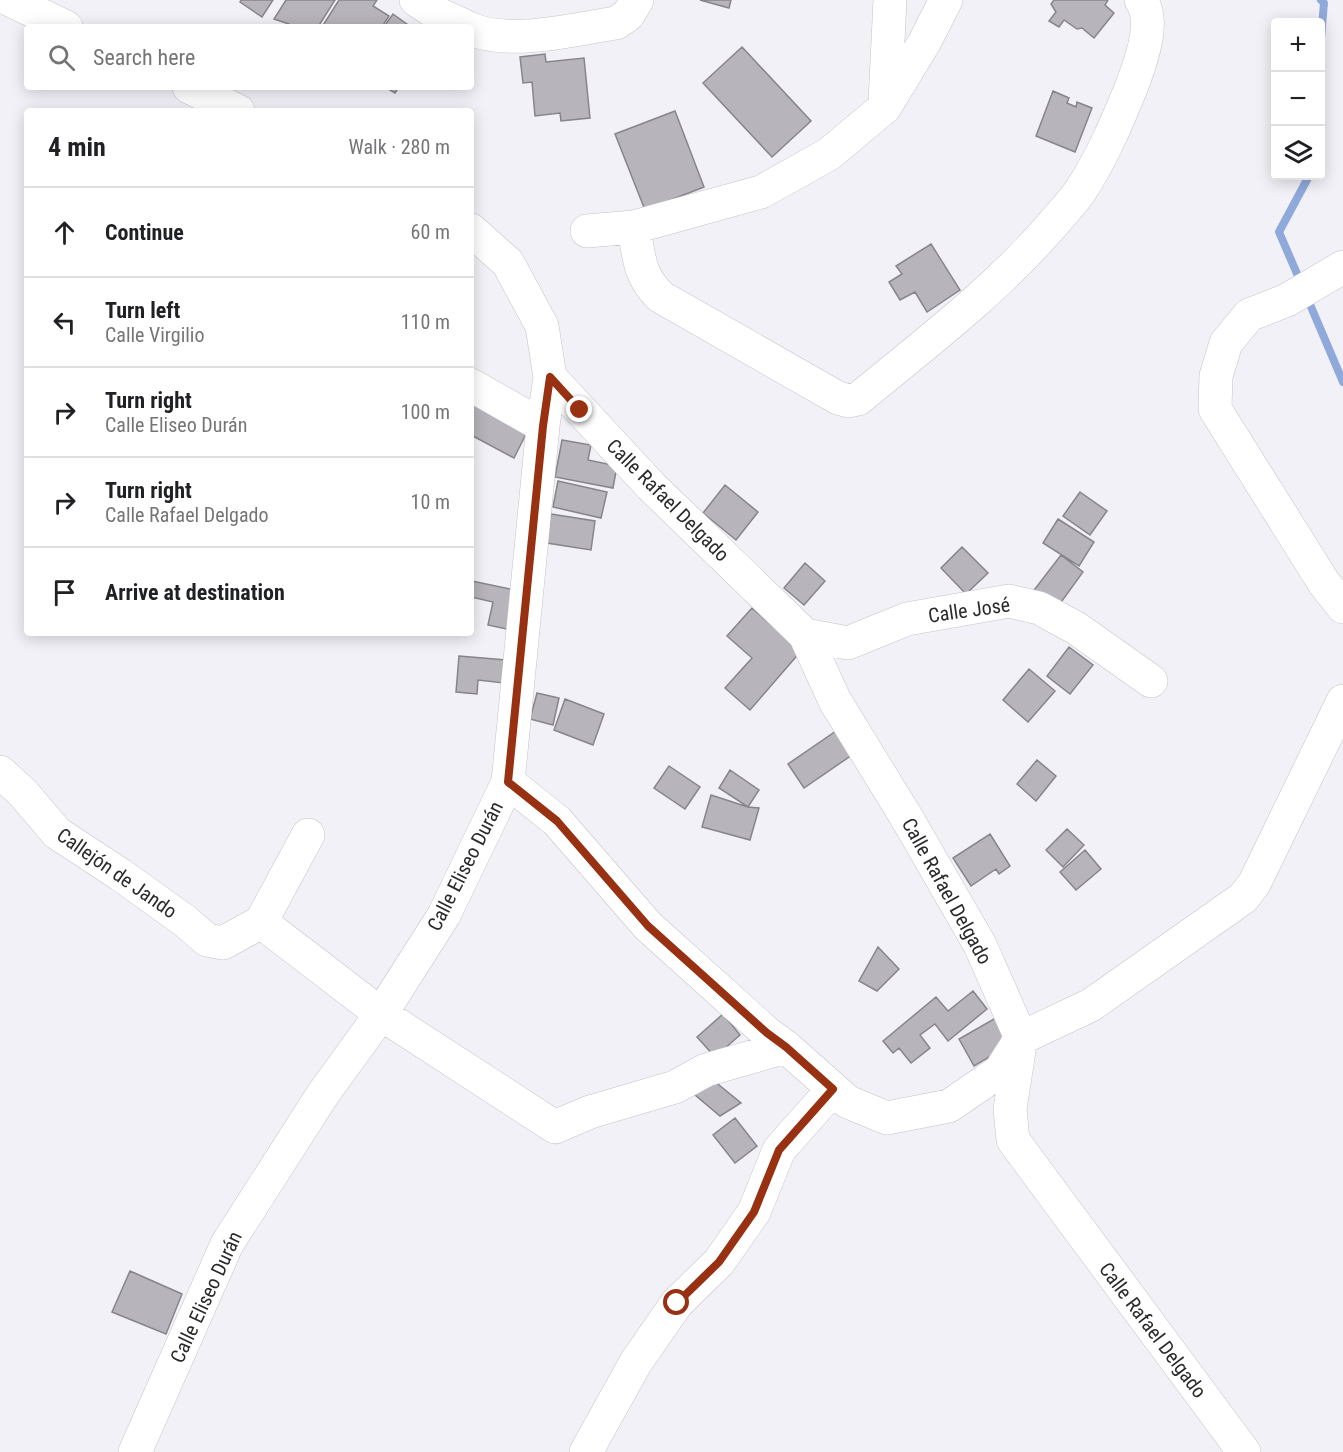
<!DOCTYPE html>
<meta charset="utf-8">
<style>
body{margin:0;font-family:"Roboto Condensed",sans-serif;background:#f2f2f2;color:#202124}
.controls{position:absolute;right:18px;top:18px;display:grid;overflow:hidden;border-radius:6px;box-shadow:0 3px 15px #0003}
.controls button{width:54px;height:54px;display:grid;place-items:center;padding:0;border:0;border-bottom:2px solid #e0e0e0;background:#fff;color:#202124;font:30px sans-serif}
.stop{position:absolute;width:18px;height:18px;margin:-14px;border:4px solid #983112;border-radius:50%;background:#fff}
.stop.end{background:#983112;border-color:#fff;box-shadow:0 2px 6px #0008}
.list{margin:0;padding:0;list-style:none}
h2{display:flex;justify-content:space-between;align-items:center;height:78px;margin:0;padding:0 24px;font-size:26px}
h2 small{font-size:20px;font-weight:400;color:#757577}
.list li{display:grid;grid-template-columns:39px 1fr auto;gap:18px;align-items:center;box-sizing:border-box;height:90px;padding:0 24px;border-top:2px solid #e0e0e0}
.list b{display:block;font-size:22px;white-space:nowrap}
.list p{margin:0;font-size:20px;white-space:nowrap;color:#757577}
.list em{font-size:20px;font-style:normal;color:#757577}
.icon{flex:none;width:33px;height:33px;fill:none;stroke:currentColor;stroke-width:2;stroke-linecap:round;stroke-linejoin:round}
.map{position:relative;flex:none;width:1343px;height:1452px;overflow:hidden}
.search{position:absolute;background:#fff;box-shadow:0 3px 15px #0003;left:24px;top:24px;width:450px;height:66px;display:flex;align-items:center;gap:15px;box-sizing:border-box;padding:0 21px;border-radius:6px;color:#757577;font-size:22px}
.panel{position:absolute;background:#fff;box-shadow:0 3px 15px #0003;left:24px;top:108px;width:450px;height:528px;border-radius:6px}
.map>svg:first-child{display:block}
.lines{fill:none;stroke-linecap:round;stroke-linejoin:round}
.stream{stroke:#8faada;stroke-width:8}
.building{fill:#b7b4bb;stroke:#87858b;stroke-width:1.5}
.minor-casing{stroke:#c4c3c9;stroke-width:34}
.minor{stroke:#fff;stroke-width:33}
.route{stroke:#983112;stroke-width:8}
.labels{text-anchor:middle;dominant-baseline:central;stroke-width:4.5;stroke-linejoin:round;paint-order:stroke}
.street-label{font-size:20px;fill:#2a292c;stroke:#fff}
</style>
<div class="map">
<svg width="1343" height="1452" viewBox="0 0 1343 1452">
<rect width="100%" height="100%" fill="#f2f1f8"/>
<g class="lines">
<path class="stream" d="M1320,49L1324,3L1321,0
M1301,283L1279,232L1309,176
M1306,295L1343,382"/>
</g>
<path class="building" d="M241,0H273L262,17L240,2Z
M286,0H335L318,27H288L289,24L274,19Z
M339,0H377L373,6L389,16L382,27H322Z
M700,0H731L729,8Z
M1054,0H1108L1105,5L1114,13L1094,38L1082,28L1077,29L1064,20L1059,27L1049,21L1056,12L1051,4Z
M393,14L411,27H384Z
M742,47L811,121L772,157L703,83Z
M545,54L546,62L584,58L590,118L561,121L560,113L535,116L532,82L523,83L520,57Z
M385,87H399L395,93Z
M1053,91L1069,98L1067,103L1076,107L1077,102L1092,108L1075,152L1036,136Z
M675,111L704,187L645,210L615,134Z
M931,244L960,290L927,312L915,292L900,300L889,282L902,274L896,266Z
M471,396L530,426L514,458L471,435Z
M562,440L591,445L588,460L617,466L613,488L555,477Z
M558,481L607,492L601,518L553,507Z
M725,485L758,512L736,540L703,513Z
M1080,492L1107,511L1090,535L1063,516Z
M551,514L595,521L591,550L547,543Z
M1058,519L1094,542L1079,566L1043,543Z
M962,547L988,573L966,594L941,568Z
M1061,555L1083,572L1054,612L1031,594Z
M805,563L825,581L804,605L784,588Z
M472,581L519,591L511,630L488,625L493,602L471,597Z
M752,608L801,651L750,710L725,688L752,658L727,636Z
M1069,647L1093,665L1070,694L1047,676Z
M459,656L506,660L504,683L478,680L477,694L456,692Z
M1029,669L1055,691L1028,722L1003,700Z
M537,693L559,698L553,725L530,719Z
M565,699L604,714L593,745L554,730Z
M836,731L852,755L804,788L788,764Z
M1037,760L1056,776L1036,801L1017,784Z
M669,766L700,787L685,809L654,788Z
M730,770L759,790L748,807L719,788Z
M711,795L748,807L759,808L750,840L702,827Z
M1067,829L1084,845L1063,867L1046,850Z
M990,834L1010,866L999,874L996,869L971,886L953,858Z
M1085,850L1101,869L1076,890L1060,872Z
M878,947L899,969L877,991L859,981Z
M973,991L987,1009L948,1041L935,1024L920,1035L930,1048L911,1063L899,1048L893,1053L883,1041L936,997L948,1011Z
M723,1014L740,1035L715,1057L697,1037Z
M1001,1015L1016,1041L974,1066L959,1039Z
M708,1076L741,1103L720,1116L688,1089Z
M735,1118L757,1146L735,1163L713,1135Z
M130,1271L182,1294L166,1334L112,1312Z"/>
<g class="lines">
<defs>
<path id="minor" d="M10,0L66,27
M416,0L436,13L467,27
M471,29C510,46 574,29 616,23L628,15L637,0
M189,87L238,111
M885,102L890,0
M634,227C639,256 638,275 661,297L838,398L849,401L858,399C925,344 995,291 1052,225C1062,213 1073,202 1081,190C1103,156 1118,120 1133,83C1141,60 1156,22 1141,0
M587,231L634,227L761,192L829,154L885,107L924,43L946,0
M1343,267L1287,300L1249,315L1226,343L1216,376L1215,409L1324,583L1343,607
M550,377L651,486L805,635L835,701L908,820L980,945L1021,1038L1010,1109L1013,1140L1244,1452
M471,385L543,426
M805,635L848,643L907,619L1009,601L1039,608L1076,628L1151,681
M0,772L23,793L57,833L121,875L185,921L207,940L223,943L261,922L308,835
M508,782L557,821L648,926L767,1033L786,1047L848,1102L887,1118L949,1106L1000,1071L1021,1038L1091,1005L1243,898L1254,884L1343,701
M261,922L381,1014L555,1127L590,1112L675,1087L706,1070L786,1047
M135,1452L227,1244L323,1094L381,1014L444,915L508,782L543,426L550,377L542,326L508,263L471,230
M586,1452L636,1362L677,1303L719,1262L754,1212L779,1150L833,1089"/>
</defs>
<use href="#minor" class="minor-casing"/>
<use href="#minor" class="minor"/>
</g>
<g class="lines">
<path class="route" d="M580,410L550,377L543,426L508,782L557,821L648,926L767,1033L786,1047L833,1089L779,1150L754,1212L719,1262L677,1303"/>
</g>
<g class="labels">
<g class="street-label">
<text transform="translate(668 500) rotate(45)">Calle Rafael Delgado</text>
<text transform="translate(969 610) rotate(-8)">Calle José</text>
<text transform="translate(465 866) rotate(-63)">Calle Eliseo Durán</text>
<text transform="translate(117 873) rotate(35)">Callejón de Jando</text>
<text transform="translate(947 891) rotate(61)">Calle Rafael Delgado</text>
<text transform="translate(206 1297) rotate(-65)">Calle Eliseo Durán</text>
<text transform="translate(1153 1330) rotate(53)">Calle Rafael Delgado</text>
</g>
</g>
</svg>
<div class="controls">
<button>+</button>
<button>−</button>
<button><svg class="icon" aria-label="layers" viewBox="0 0 24 24"><path d="M12 4l9 5-9 5-9-5zM3 14l9 5 9-5"/></svg></button>
</div>
<div class="stop" style="left:677px;top:1303px"></div>
<div class="stop end" style="left:580px;top:410px"></div>
<div class="search"><svg class="icon" aria-label="search" viewBox="0 0 24 24"><circle cx="10" cy="10" r="6"/><path d="M15 15l6 6"/></svg>Search here</div>
<section class="panel">
<h2>4 min<small>Walk · 280 m</small></h2>
<ul class="list">
<li><svg class="icon" aria-label="ahead" viewBox="0 0 24 24"><path d="M12 20V5M6 11l6-6 6 6"/></svg><div><b>Continue</b></div><em>60 m</em></li>
<li><svg class="icon" aria-label="left" viewBox="0 0 24 24"><path d="M17 20v-9H6M10 6l-5 5 5 5"/></svg><div><b>Turn left</b><p>Calle Virgilio</p></div><em>110 m</em></li>
<li><svg class="icon" aria-label="right" viewBox="0 0 24 24"><path d="M7 20v-9h11M14 6l5 5-5 5"/></svg><div><b>Turn right</b><p>Calle Eliseo Durán</p></div><em>100 m</em></li>
<li><svg class="icon" aria-label="right" viewBox="0 0 24 24"><path d="M7 20v-9h11M14 6l5 5-5 5"/></svg><div><b>Turn right</b><p>Calle Rafael Delgado</p></div><em>10 m</em></li>
<li><svg class="icon" aria-label="arrive" viewBox="0 0 24 24"><path d="M6 21V4h12l-3 4 3 4H6"/></svg><div><b>Arrive at destination</b></div></li>
</ul>
</section>
</div>
